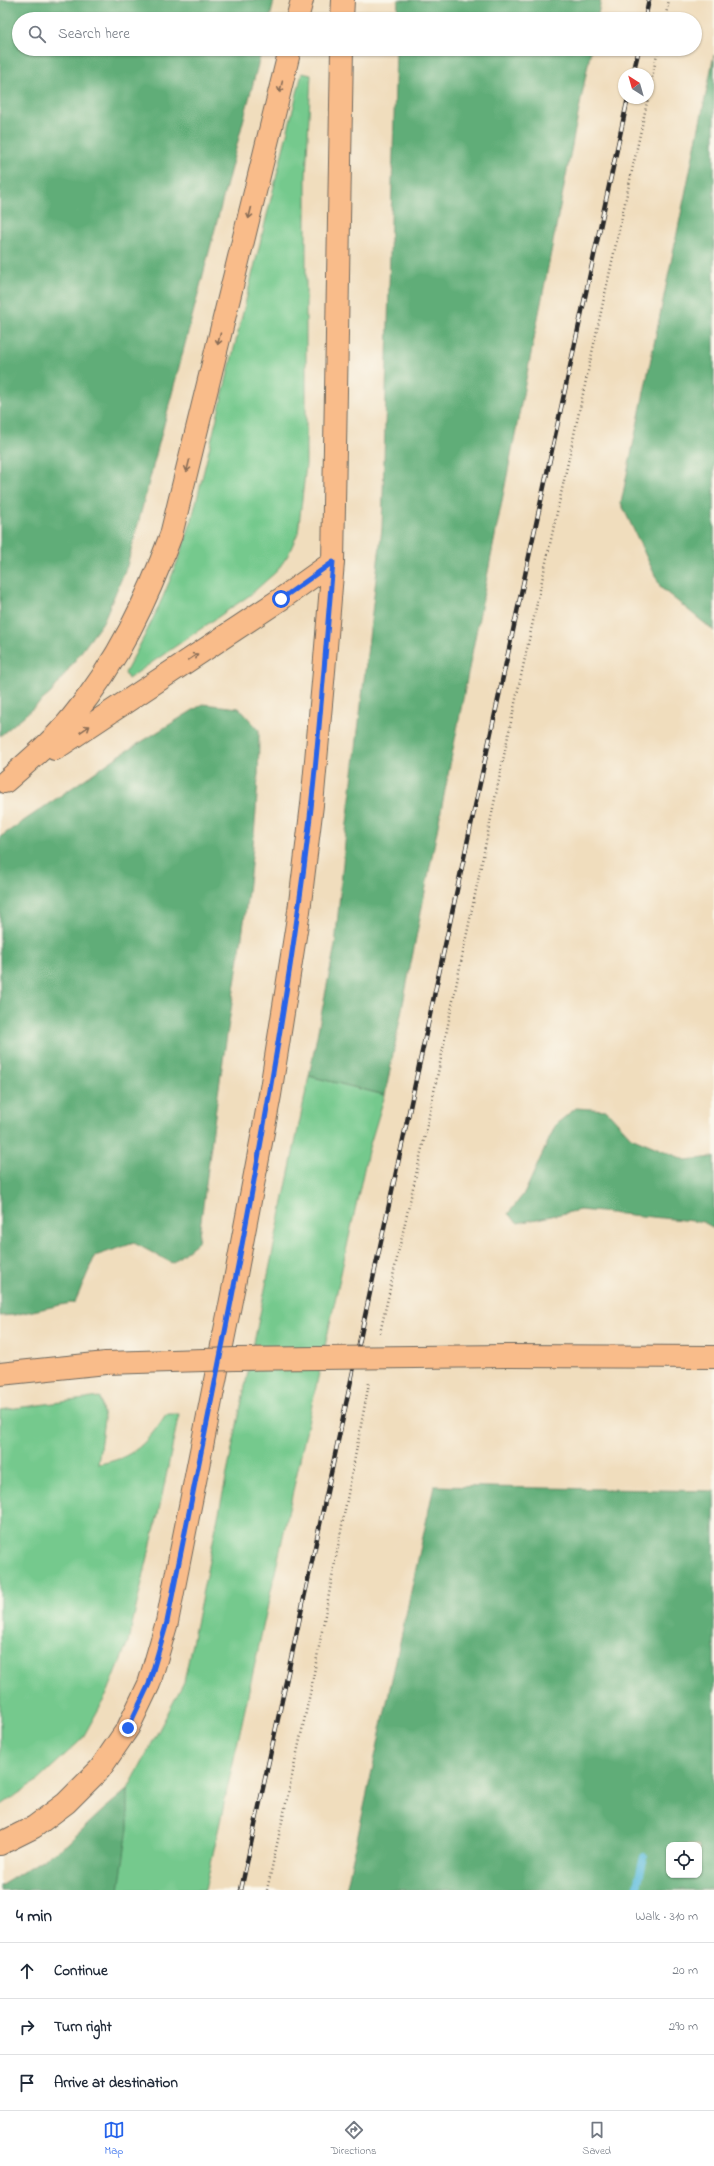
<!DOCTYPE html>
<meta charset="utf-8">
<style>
body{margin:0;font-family:"Indie Flower",sans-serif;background:#f2f2f3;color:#1f2937}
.controls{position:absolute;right:12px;bottom:12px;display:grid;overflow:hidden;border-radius:8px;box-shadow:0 1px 3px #0004}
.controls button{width:36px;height:36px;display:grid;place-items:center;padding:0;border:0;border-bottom:1px solid #e0e1e3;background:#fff;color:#1f2937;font:20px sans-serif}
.compass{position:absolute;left:618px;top:68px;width:36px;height:36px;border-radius:50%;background:#fff;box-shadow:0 1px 3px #0004;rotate:323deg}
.stop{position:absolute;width:12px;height:12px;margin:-9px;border:3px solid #2563eb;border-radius:50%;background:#fff}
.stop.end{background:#2563eb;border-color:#fff;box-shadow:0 1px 4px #0008}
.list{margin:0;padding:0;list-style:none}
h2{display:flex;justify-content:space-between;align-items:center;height:52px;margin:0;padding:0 16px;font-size:17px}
h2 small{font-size:13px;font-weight:400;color:#747a83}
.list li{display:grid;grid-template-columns:26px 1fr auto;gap:12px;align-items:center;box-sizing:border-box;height:56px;padding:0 16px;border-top:1px solid #e0e1e3}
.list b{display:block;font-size:15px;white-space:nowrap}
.list em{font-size:13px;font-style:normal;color:#747a83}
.icon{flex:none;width:22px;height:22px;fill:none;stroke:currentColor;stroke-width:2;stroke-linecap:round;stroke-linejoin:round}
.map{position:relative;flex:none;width:714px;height:1890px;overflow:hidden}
.search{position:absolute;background:#fff;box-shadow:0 1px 3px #0004;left:12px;right:12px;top:12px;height:44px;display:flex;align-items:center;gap:10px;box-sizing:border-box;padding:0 14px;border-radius:22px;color:#747a83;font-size:15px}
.sheet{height:220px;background:#fff}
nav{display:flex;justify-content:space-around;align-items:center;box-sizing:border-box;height:56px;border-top:1px solid #e0e1e3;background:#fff;font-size:11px;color:#747a83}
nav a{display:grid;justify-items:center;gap:2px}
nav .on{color:#2563eb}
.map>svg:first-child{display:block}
.green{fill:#75c98d;stroke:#507a5c}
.forest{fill:#60ad78;stroke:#466c52;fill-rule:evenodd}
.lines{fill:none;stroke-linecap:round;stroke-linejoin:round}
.stream{stroke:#61bedf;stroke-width:8}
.major-casing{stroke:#70695e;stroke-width:24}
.highway-casing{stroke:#70695e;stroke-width:24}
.path{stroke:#70695e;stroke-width:2.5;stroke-dasharray:1 3;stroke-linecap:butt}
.major{stroke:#f9bc8a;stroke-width:22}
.highway{stroke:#f9bc8a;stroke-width:22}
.rail-casing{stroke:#2b2b2b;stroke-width:4.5}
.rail{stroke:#fbf7ec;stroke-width:3;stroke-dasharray:9;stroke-linecap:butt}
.highway-bridge-casing{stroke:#70695e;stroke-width:24;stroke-linecap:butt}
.highway-bridge{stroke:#f9bc8a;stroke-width:22}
.oneway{stroke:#886c56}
.route{stroke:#2563eb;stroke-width:5}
</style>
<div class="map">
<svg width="714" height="1890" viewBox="0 0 714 1890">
<rect width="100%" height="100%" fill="#fbf7ec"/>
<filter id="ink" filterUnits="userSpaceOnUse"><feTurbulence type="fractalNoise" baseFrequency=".025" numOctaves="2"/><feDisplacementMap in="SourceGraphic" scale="8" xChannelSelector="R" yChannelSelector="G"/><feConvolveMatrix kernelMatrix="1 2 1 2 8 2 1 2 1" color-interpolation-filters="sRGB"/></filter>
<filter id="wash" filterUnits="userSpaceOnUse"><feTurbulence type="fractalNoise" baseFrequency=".012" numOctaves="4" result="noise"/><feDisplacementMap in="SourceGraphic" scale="16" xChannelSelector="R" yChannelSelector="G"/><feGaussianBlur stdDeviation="0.9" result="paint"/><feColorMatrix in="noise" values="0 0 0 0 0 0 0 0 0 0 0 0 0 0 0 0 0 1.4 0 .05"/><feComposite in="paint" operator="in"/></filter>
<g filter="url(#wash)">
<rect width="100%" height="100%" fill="#f0ddbd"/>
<path class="green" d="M302,73L311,75L306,177V465L298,533L288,555L277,571L250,595L128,679L125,673C154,620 174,576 192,519Z
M309,1076L385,1095L368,1151L205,1890H117L128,1789L184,1682Z
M100,1397L104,1419L98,1464C133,1459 148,1442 166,1414H179L159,1510L128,1642L107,1694L82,1739L37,1781L0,1806V1410Z"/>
<path class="forest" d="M0,0H274L270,19H19V49H262L127,566L103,622L51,693L0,736Z
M398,0H601L597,19H397Z
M396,49H591L385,1095L309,1076L335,945L346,832L382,528Z
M714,55V631L661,588L621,503Z
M203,704L239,708L259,730C259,839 241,946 224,1054C214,1116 207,1180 198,1242L172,1263L134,1243L95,1256L75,1302L14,1315L0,1316V837L120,755Z
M576,1108L606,1110L631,1137L686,1160L714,1157V1228L703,1222L580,1210L518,1223L508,1214L525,1192L556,1124Z
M434,1486L714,1491V1890H346ZM669,1845H699V1875H669Z
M128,1789V1828L119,1890H0V1886L66,1845L102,1811Z"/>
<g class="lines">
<path class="stream" d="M636,1890L644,1857"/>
</g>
</g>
<g filter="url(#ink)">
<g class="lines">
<defs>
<path id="major" d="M297,19L302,0
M342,19L343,0
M55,749L281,599L333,562
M5,782C29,761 54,740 73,716C118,662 147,600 171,535L290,49
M0,1844L34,1827L66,1803L100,1769L128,1728L149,1684L167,1622L234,1285L270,1095L299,911L312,805L324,671L333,562L342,49"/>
<path id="highway" d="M508,1356L714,1357
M0,1374L106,1363"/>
</defs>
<use href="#major" class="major-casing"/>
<use href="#highway" class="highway-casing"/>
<path class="path" d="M665,19L669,0
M648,97L658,49
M380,1333L425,1135L512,717L648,98
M267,1890L311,1689L369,1383"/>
<use href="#major" class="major"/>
<use href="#highway" class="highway"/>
<defs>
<path id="rail" d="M645,19L649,0
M633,74L639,49
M241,1890L628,98"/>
</defs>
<use href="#rail" class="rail-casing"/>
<use href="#rail" class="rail"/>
<defs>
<path id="highway-bridge" d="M106,1363L236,1359L508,1356"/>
</defs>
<use href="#highway-bridge" class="highway-bridge-casing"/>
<use href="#highway-bridge" class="highway-bridge"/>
</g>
<defs><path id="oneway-shaft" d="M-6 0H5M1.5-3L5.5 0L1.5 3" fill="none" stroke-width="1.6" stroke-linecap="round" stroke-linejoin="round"/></defs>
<g class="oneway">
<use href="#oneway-shaft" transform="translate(281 87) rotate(104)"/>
<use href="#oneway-shaft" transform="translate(250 213) rotate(104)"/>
<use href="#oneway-shaft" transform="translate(219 339) rotate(104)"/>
<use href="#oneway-shaft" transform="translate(188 466) rotate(104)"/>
<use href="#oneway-shaft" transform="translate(193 657) rotate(-34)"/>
<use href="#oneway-shaft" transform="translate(85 729) rotate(-34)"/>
</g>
</g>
<g class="lines" filter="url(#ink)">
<path class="route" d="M128,1728L149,1684L167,1622C214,1385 265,1149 298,911C315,795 323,679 333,562L281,599"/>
</g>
</svg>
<div class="controls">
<button><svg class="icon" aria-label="locate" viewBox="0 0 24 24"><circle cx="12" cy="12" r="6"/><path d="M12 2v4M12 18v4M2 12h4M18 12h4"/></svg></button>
</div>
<svg class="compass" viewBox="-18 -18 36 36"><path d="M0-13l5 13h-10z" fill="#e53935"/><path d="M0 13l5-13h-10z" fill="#747a83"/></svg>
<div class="stop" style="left:281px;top:599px"></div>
<div class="stop end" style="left:128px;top:1728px"></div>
<div class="search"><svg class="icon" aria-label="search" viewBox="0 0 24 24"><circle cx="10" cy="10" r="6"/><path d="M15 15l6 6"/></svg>Search here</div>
</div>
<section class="sheet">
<h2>4 min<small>Walk · 310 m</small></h2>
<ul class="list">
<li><svg class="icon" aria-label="ahead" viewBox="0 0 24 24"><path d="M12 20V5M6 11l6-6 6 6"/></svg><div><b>Continue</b></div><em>20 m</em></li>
<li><svg class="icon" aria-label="right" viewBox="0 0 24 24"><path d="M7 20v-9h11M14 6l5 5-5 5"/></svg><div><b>Turn right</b></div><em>290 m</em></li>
<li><svg class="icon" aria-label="arrive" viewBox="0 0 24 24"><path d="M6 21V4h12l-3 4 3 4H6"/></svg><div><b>Arrive at destination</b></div></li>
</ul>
</section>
<nav>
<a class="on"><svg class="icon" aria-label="map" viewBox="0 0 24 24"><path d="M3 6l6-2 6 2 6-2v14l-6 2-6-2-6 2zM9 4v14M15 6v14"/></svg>Map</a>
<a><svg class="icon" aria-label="directions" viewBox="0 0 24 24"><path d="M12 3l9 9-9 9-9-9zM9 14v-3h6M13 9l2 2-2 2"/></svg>Directions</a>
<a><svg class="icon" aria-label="saved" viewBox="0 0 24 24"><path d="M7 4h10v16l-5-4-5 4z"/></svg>Saved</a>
</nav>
